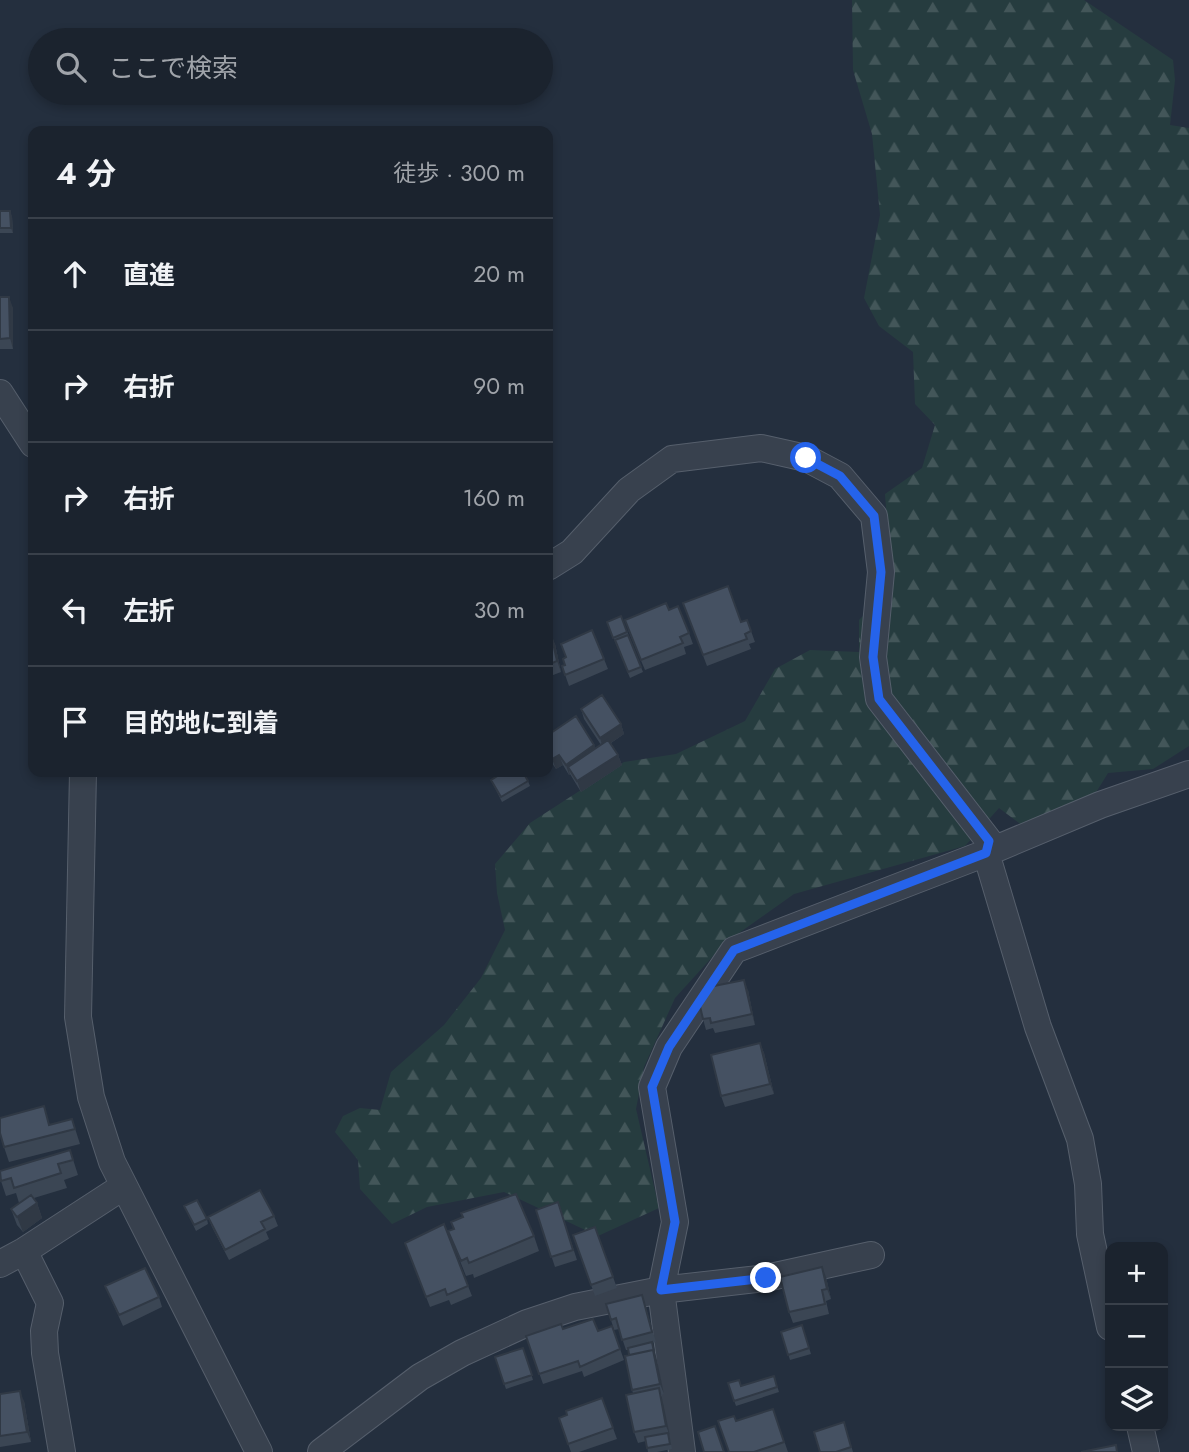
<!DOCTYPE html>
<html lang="ja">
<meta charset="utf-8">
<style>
body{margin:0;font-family:Jost,"Noto Sans JP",sans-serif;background:#282f3a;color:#f1f3f6}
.controls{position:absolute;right:21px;bottom:21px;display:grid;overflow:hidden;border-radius:14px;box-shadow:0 4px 10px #0003}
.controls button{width:63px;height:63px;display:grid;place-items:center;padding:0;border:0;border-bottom:2px solid #39404a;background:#1b232e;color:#f1f3f6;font:35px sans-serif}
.stop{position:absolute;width:21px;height:21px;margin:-16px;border:5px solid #2563eb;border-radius:50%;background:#fff}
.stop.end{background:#2563eb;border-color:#fff;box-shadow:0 2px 7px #0008}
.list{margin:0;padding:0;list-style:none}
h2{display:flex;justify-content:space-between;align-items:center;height:91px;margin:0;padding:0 28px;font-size:30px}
h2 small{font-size:23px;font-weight:400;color:#a0a4aa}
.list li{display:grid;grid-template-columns:46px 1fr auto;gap:21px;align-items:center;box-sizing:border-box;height:112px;padding:0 28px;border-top:2px solid #39404a}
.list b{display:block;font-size:26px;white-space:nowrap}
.list em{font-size:23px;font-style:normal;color:#a0a4aa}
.icon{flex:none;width:38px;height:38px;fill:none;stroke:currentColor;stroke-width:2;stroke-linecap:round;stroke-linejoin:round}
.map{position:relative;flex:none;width:1189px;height:1452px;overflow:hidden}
.search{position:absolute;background:#1b232e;box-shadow:0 4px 10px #0003;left:28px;top:28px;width:525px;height:77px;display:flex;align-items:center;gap:18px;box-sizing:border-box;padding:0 24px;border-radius:38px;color:#a0a4aa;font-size:26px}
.panel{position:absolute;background:#1b232e;box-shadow:0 4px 10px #0003;left:28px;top:126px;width:525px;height:651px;border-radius:14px}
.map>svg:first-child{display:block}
.forest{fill:url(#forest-firs)}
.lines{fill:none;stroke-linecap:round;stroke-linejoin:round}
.minor-casing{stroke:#565f6c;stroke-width:28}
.minor{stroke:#38414e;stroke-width:26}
.wall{fill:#3b4654}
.shaded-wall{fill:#303945}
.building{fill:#455162;stroke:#303945;stroke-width:2}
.route{stroke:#2563eb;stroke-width:9}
</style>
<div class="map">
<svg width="1189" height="1452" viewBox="0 0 1189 1452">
<defs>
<pattern id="forest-firs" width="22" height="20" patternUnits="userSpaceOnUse" patternTransform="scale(1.75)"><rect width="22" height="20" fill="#263c3f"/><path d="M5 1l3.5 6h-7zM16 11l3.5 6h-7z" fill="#435659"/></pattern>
</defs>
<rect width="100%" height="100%" fill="#242f3e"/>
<path class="forest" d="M852,0H1084L1173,60L1175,80L1170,125L1189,128V746L1153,769L1108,773L1095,794L1023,826L999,808L965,846L794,894L725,943L675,998L644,1067L636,1109L659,1208L598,1236L504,1192L427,1207L392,1224L360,1189L358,1160L335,1132L343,1116L360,1108L380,1110L391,1072L444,1025L481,978L505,930L497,893L495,864L530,823L624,762L676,754L745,721L775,669L810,650L859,652V620L892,586L885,494L922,468L935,425L915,404L913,352L879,326L864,298L880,215L872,134L853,70Z"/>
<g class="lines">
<defs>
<path id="minor" d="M0,393L33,444
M548,567L572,552L629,490L672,459L761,448L806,458L840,476L874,516L881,572L873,657L879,699L989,841L986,853L1038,1027L1080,1139L1088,1184L1090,1234L1110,1327
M83,772L78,1017L91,1097L112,1162L259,1452
M24,1251L50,1303L44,1331L45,1353L62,1452
M0,1264L24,1251L124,1186
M1140,1426L1146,1452
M321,1452L420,1377L462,1353L527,1323L575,1307L661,1290L766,1278L871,1255
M682,1452L661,1290L675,1222L652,1087L669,1047L734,950L986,853L1100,805L1189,774"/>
</defs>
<use href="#minor" class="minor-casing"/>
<use href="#minor" class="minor"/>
</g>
<path class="wall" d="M0,211L12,216L13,233H0Z
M0,297L13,308V349H0Z
M683,603L741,622L747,620L755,642L749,644L751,649L707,666Z
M669,610L689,633L693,644L684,647L686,654L645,670L628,630Z
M621,616L643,672L630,678L607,622Z
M548,635L555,644L561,672L548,677Z
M604,659L608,669L569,686L562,666Z
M581,709L621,724L624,734L611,743L618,755L622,765L581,792L570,774L569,775L563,765L556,769L548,757V735L594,745L595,748L601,745L584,719Z
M491,780L528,781L530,786L502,802Z
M748,990L755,1025L715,1033L713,1028L706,1030L703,1019Z
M760,1043L764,1053L774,1094L725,1107L721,1096Z
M72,1119L80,1144L9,1162L4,1147Z
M70,1150L78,1175L64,1180L67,1188L34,1198L37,1203L42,1218L23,1232L17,1225L11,1209L19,1203L16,1193L6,1196L0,1178Z
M558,1202L577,1260L555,1267L536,1210Z
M184,1206L207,1219L208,1224L196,1231Z
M274,1216L278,1226L266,1232L269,1239L229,1260L212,1227L208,1217Z
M595,1227L617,1288L595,1296L573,1235Z
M448,1231L534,1236L539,1251L474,1278L473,1274L466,1276Z
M405,1243L468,1286L472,1296L451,1305L449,1300L430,1307Z
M822,1267L826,1277L831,1299L826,1301L829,1314L793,1323L789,1312Z
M105,1286L159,1297L162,1307L123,1326Z
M642,1295L656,1342L652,1343L664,1394L661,1395L672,1449L657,1452H648L646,1441L638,1443L634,1432L633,1393L632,1390L629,1355L628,1350H626L619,1329L614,1330L611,1320Z
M802,1325L811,1354L790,1360L781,1332Z
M612,1326L624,1360L584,1377L582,1371L543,1384L526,1336L563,1329L598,1331Z
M523,1348L533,1380L506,1389L495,1357Z
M774,1376L779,1392L736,1406L728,1383L741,1386Z
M0,1394L24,1401L31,1442L0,1447Z
M602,1398L617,1439L579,1452H571L559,1418Z
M773,1409L788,1452H729L736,1421Z
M844,1422L853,1452H820Z"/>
<path class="shaded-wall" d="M10,211L12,216L13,233L11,228Z
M9,297L13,308V349L10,338Z
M551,634L555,644L561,672L557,661Z
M621,724L624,734L603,748L600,738Z
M594,745L598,756L568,767L570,774L569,775L566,765Z
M559,755L563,765L556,769L552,759Z
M618,755L622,765L581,792L577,781Z
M744,980L748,990L755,1025L752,1014Z
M760,1043L764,1053L774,1094L770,1084Z
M37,1203L42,1218L23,1232L17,1217Z
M822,1267L826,1277L831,1299L827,1289Z
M652,1342L657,1360L664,1394L660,1384Z
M659,1388L662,1398L670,1436L666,1426Z
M20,1391L24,1401L31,1442L27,1432Z"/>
<path class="building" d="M0,211H10L11,228H0Z
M0,297H9L10,338L0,339Z
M728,586L741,622L747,620L751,631L745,634L747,639L703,655L683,603Z
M666,603L669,610L678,606L689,633L680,637L683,643L641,660L625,620Z
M621,616L627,632L613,638L607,622Z
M592,630L604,659L565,675L562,666L565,665L563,659L566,657L561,644Z
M551,634L557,661L548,665V635Z
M628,635L641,667L628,672L615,640Z
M602,695L621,724L600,738L581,709Z
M576,716L594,745L566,765L559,755L552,759L548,752V735Z
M608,740L618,755L577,781L568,767Z
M504,772H523L528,781L501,797L491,780Z
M744,980L752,1014L711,1023L710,1018L703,1019L698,998L706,996L704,988Z
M760,1043L770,1084L721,1096L711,1055Z
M44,1106L49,1125L72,1119L75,1129L4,1147L0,1133V1118Z
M70,1150L73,1160L58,1164L61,1173L14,1188L11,1178L1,1181L0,1171Z
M260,1190L274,1216L261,1222L265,1229L225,1250L208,1217Z
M516,1194L534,1236L469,1263L467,1258L461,1261L448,1231L454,1229L451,1222L463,1217L461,1213Z
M31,1195L37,1203L17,1217L11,1209Z
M197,1200L207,1219L194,1225L184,1206Z
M558,1202L573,1250L551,1257L536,1210Z
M444,1224L468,1286L447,1295L445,1289L426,1297L405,1243Z
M595,1227L613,1277L591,1285L573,1235Z
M822,1267L827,1289L822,1290L825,1304L789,1312L780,1277Z
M145,1268L159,1297L119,1315L105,1286Z
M642,1295L652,1332L622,1340L616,1318L611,1320L606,1304Z
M593,1319L598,1331L612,1326L620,1349L580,1367L578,1361L539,1374L526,1336L561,1324L563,1329Z
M802,1325L809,1348L788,1355L781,1332Z
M652,1342L654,1352L653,1350L629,1355L628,1348Z
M523,1348L532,1375L504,1384L495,1357Z
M653,1350L660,1384L632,1390L625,1356Z
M774,1376L777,1387L734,1401L728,1383L739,1380L741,1386Z
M659,1388L666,1426L634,1432L626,1395Z
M20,1391L27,1432L0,1436V1394Z
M602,1398L613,1428L568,1444L559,1418L567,1415L566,1411Z
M773,1409L784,1442L754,1452H729L718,1421L734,1416L736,1421Z
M844,1422L851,1447L836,1452H820L814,1432Z
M715,1426L724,1452H704L698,1432Z
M668,1433L670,1444L647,1448L645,1437Z
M1116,1445L1117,1452H1081Z"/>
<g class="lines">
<path class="route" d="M766,1278L661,1290L675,1222L652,1087L669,1047L734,950L986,853L989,841L879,699L873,657L881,572L874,516L840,476L806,458"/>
</g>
</svg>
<div class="controls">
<button>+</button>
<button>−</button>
<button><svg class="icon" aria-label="layers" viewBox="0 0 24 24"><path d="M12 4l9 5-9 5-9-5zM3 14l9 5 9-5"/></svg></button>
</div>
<div class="stop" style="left:806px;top:458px"></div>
<div class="stop end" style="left:766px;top:1278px"></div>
<div class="search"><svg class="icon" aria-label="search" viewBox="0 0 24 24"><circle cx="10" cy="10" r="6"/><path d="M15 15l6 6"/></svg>ここで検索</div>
<section class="panel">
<h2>4 分<small>徒歩 · 300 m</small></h2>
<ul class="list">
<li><svg class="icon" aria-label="ahead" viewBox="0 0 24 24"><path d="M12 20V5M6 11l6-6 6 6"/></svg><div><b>直進</b></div><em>20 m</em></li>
<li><svg class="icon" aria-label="right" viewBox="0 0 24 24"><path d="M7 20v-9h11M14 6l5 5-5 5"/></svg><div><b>右折</b></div><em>90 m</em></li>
<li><svg class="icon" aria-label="right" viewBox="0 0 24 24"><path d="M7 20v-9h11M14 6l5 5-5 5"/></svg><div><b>右折</b></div><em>160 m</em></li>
<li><svg class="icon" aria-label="left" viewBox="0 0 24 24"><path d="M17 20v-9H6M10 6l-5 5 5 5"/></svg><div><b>左折</b></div><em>30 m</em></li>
<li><svg class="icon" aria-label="arrive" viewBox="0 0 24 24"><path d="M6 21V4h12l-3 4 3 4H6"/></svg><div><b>目的地に到着</b></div></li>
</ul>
</section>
</div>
